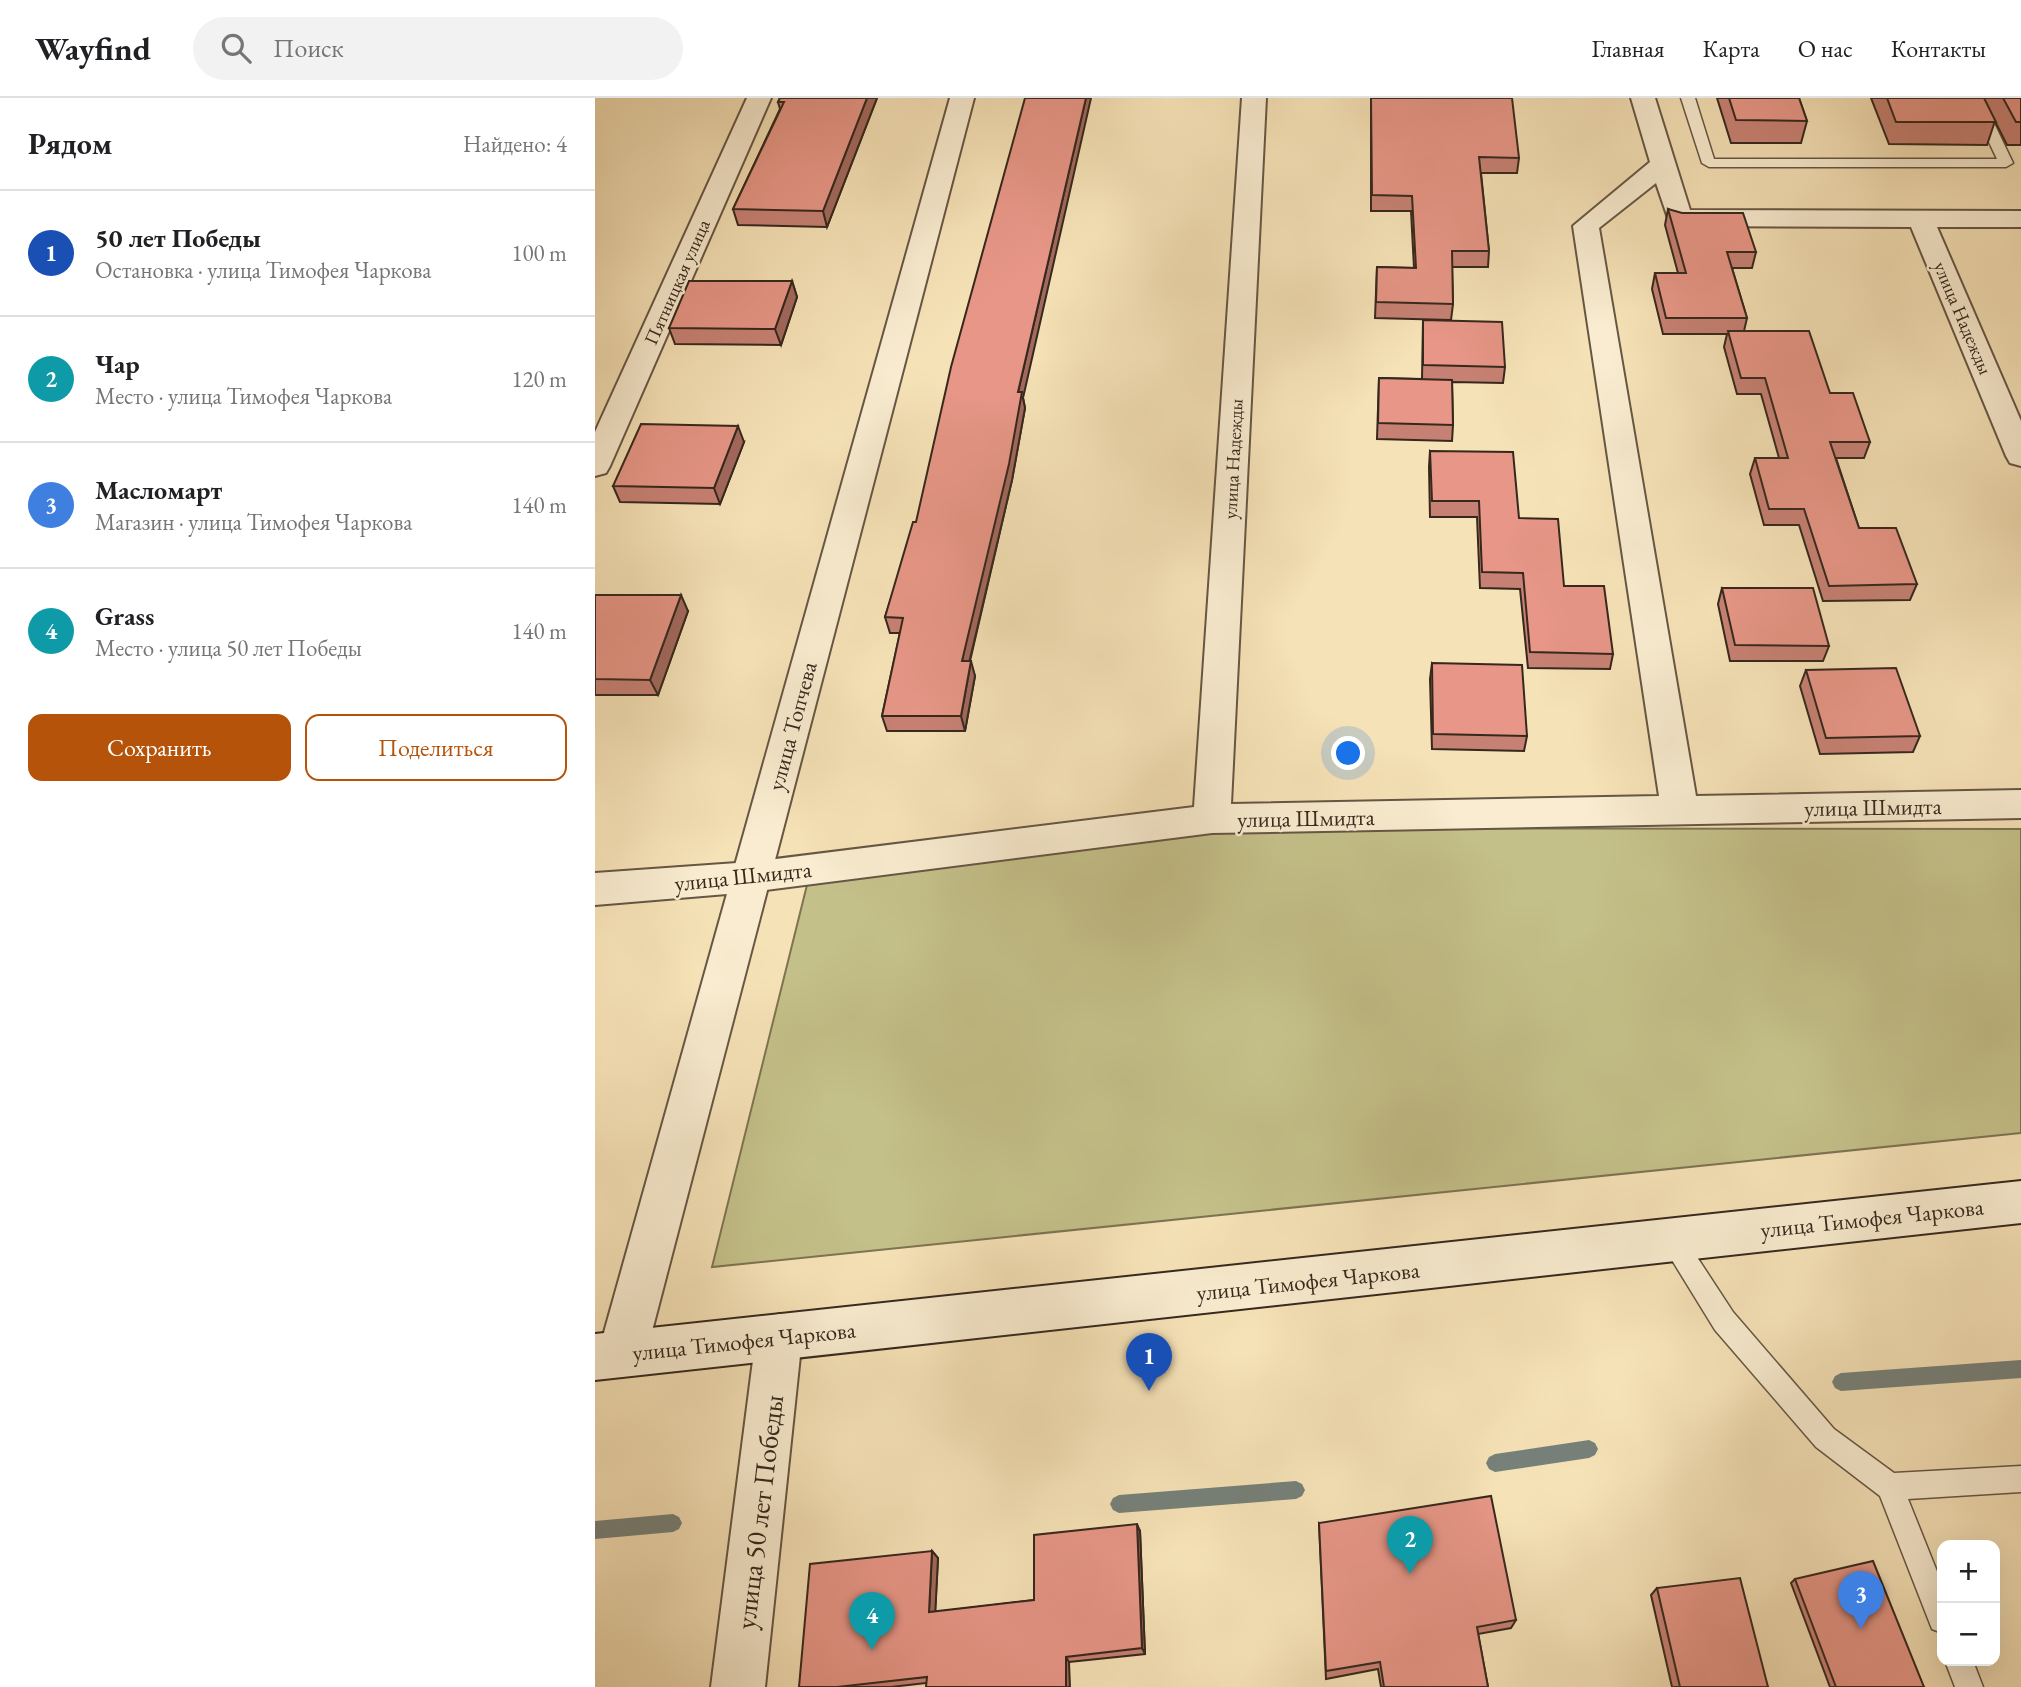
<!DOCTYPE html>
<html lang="ru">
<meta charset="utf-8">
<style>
body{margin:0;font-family:"EB Garamond",serif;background:#f2f2f2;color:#202124}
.controls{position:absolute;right:21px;bottom:21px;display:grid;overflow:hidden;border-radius:14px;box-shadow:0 7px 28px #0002}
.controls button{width:63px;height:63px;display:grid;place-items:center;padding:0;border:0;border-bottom:2px solid #e0e0e0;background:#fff;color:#202124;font:35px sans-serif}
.you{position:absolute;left:754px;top:656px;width:24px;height:24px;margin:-18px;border:5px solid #fff;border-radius:50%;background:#1a73e8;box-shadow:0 0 0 10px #1a73e833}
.badge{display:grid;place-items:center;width:46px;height:46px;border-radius:50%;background:#b45309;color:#fff;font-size:23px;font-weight:700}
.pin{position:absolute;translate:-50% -58px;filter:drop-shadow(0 2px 4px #0008)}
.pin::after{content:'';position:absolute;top:37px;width:24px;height:21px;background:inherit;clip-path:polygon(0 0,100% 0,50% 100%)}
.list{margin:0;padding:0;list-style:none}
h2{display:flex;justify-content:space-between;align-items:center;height:91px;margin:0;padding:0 28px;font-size:30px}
h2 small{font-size:23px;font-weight:400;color:#757577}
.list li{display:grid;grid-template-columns:46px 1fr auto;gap:21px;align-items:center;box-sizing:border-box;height:126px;padding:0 28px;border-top:2px solid #e0e0e0}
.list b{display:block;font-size:26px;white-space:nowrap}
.list p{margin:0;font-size:23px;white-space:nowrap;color:#757577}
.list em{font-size:23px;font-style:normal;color:#757577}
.actions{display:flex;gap:14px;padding:21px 28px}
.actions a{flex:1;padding:16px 0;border:2px solid #b45309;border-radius:14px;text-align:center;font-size:24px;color:#b45309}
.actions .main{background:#b45309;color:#fff}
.icon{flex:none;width:38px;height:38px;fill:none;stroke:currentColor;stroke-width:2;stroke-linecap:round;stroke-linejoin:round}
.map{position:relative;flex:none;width:1426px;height:1589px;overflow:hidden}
header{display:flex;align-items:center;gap:42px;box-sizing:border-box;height:98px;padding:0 35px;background:#fff;border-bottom:2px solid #e0e0e0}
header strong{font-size:33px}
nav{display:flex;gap:38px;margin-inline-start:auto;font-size:24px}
.search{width:490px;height:63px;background:#f2f2f2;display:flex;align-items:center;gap:18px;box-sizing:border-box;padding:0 24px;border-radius:38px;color:#757577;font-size:26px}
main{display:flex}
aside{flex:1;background:#fff}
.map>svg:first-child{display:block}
.green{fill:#c4c089;stroke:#7d7453;stroke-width:2}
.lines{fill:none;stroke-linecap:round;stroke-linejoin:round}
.stream{fill:#76817a;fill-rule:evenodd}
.service-casing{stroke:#665644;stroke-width:3}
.minor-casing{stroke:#665644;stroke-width:4}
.tertiary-casing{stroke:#665644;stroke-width:4}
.secondary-casing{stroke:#36281d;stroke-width:4}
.service{fill:#f9ecd0;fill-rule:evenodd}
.minor{fill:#f9ecd0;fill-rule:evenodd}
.tertiary{fill:#f9ecd0;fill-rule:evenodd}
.secondary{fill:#f9ecd0;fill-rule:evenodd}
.wall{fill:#c78174;stroke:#36281d;stroke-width:2}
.shaded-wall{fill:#a2695e;stroke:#36281d;stroke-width:2}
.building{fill:#e79687;stroke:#36281d;stroke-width:2}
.labels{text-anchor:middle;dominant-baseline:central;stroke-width:5;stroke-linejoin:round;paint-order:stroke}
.far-street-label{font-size:19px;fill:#36281d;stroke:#f9ecd0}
.street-label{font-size:23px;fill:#36281d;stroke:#f9ecd0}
.near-street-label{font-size:28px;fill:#36281d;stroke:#f9ecd0}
</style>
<header>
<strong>Wayfind</strong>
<div class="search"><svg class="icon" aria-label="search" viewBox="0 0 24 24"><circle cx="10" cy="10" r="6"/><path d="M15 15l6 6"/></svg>Поиск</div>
<nav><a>Главная</a><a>Карта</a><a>О нас</a><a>Контакты</a></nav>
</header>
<main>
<aside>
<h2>Рядом<small>Найдено: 4</small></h2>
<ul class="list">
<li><span class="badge" style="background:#1a4fb4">1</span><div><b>50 лет Победы</b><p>Остановка · улица Тимофея Чаркова</p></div><em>100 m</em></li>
<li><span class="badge" style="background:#0f9aa8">2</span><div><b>Чар</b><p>Место · улица Тимофея Чаркова</p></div><em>120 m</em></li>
<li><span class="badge" style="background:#3f7fe0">3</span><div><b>Масломарт</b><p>Магазин · улица Тимофея Чаркова</p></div><em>140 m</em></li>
<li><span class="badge" style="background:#0f9aa8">4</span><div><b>Grass</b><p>Место · улица 50 лет Победы</p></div><em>140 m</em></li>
</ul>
<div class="actions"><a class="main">Сохранить</a><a>Поделиться</a></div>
</aside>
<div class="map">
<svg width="1426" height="1589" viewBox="0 0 1426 1589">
<rect width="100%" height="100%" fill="#f6e2b7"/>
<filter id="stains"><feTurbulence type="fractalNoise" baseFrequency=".00286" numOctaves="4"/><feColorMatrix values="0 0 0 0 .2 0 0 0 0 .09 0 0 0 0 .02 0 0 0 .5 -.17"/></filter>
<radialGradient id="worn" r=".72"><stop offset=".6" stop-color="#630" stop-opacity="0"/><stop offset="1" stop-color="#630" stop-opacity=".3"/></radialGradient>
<path class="green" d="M623,730L1426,731V1035L117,1169L212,787Z"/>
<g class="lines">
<path class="stream" d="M1426,1262V1280L1246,1293L1240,1290L1237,1284L1240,1278L1246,1275Z
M994,1342L1000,1345L1003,1351L1000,1357L994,1360L900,1374L894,1371L891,1365L894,1359L900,1356Z
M701,1383L707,1386L710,1392L707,1398L701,1401L524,1415L518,1412L515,1406L518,1400L524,1397Z
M78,1416L84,1419L87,1425L84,1431L78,1434L0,1441V1423Z"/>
<defs>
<path id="service" d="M1086,0H1100L1119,61H1402L1373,0H1387L1418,65L1411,69H1114L1107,65Z
M1076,1129L1085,1133L1138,1214L1239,1331L1299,1375L1426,1368V1394L1313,1401L1347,1486V1535L1337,1531L1285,1398L1221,1349L1120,1232L1064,1141L1067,1133Z
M1350,1563H1378L1388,1589H1360Z"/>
<path id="minor" d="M152,0H176L15,368L11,375L0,378V334Z
M647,0H671L636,706L1064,698L978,128L1055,64L1036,0H1060L1095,112L1426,113V129H1342L1426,323V368L1415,365L1411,358L1316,129L1084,128L1075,126L1061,85L1004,130L1101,698L1426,692V720L617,735L156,794L0,807V775L156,764L599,709Z
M184,1216L201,1223L207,1239L170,1589H116L161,1239L167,1223Z"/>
<path id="tertiary" d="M355,0H379L51,1256L44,1272L27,1279L10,1272L3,1256Z"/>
<path id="secondary" d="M1426,1083V1125L0,1282V1236Z"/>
</defs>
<use href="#service" class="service-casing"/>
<use href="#minor" class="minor-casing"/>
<use href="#tertiary" class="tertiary-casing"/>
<use href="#secondary" class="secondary-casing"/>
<use href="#service" class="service"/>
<use href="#minor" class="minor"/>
<use href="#tertiary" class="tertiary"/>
<use href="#secondary" class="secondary"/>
</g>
<path class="wall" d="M185,0H282L232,129L143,127L138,111L185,11L183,4Z
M776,0L924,60L922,75H886L894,153L893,169H857L858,206L856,222L780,220L782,169L819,170L816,113H776Z
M1122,0H1204L1212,23L1206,45H1136Z
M1276,0H1426V47H1412L1400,23L1392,47L1294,46Z
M1073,111L1161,154L1157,170H1137L1152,220L1149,233L1235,295L1275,344L1269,360H1241L1264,430L1322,486L1315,502L1228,503L1204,427H1169L1155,376L1160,360H1184L1166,296H1142L1129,249L1132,236H1068L1057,191L1060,175H1083L1070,127Z
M197,183L202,199L186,247L80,246L74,230Z
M828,222L910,269L908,285L857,284L858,327L857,343L782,341L784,280L827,281Z
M428,300L430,310L417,382L375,563L380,578L370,633H292L287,618L305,535H295L290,519L321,424Z
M149,344L125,406L25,404L18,388Z
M835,353L924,420L969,488L1018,556L1015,571L933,570L925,491L885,490L882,419H835L834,369Z
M1127,490L1234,548L1228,563H1135L1123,506Z
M0,497L93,513L63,597H0Z
M837,565L932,638L929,653L837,651L835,581Z
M1211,572L1325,638L1318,654L1225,656L1205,588Z
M724,1425L921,1522L916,1530L883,1536L893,1589H786L783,1571L731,1581Z
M545,1433L550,1556L474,1564L331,1585L296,1589H204L337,1453L343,1460L340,1514L439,1502Z
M1200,1481L1329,1589H1235L1196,1485Z
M1062,1490L1173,1589H1077L1056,1497Z"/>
<path class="shaded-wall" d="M272,0H282L232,129L228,113Z
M491,0H496L428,300L430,310L417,382L371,578L367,563L423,294Z
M197,183L202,199L186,247L180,231Z
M143,328L149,344L125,406L119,390Z
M86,497L93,513L63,597L55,582Z
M376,563L380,578L370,633L366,618Z
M542,1426L545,1433L550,1556L547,1550Z
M337,1453L343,1460L340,1520L334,1514Z
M471,1559L474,1564L475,1589H471Z"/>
<path class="building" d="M185,0H272L228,113L138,111L189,4H183Z
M430,0H491L423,294H427L414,366L367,563H376L366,618H287L308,520L290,519L318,424H321L356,269Z
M776,0H917L924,60L884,59L894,153H857L858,206L781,204L782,169L821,170L817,98L777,97Z
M1134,0H1204L1212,23L1141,22Z
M1292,0H1389L1401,24H1301Z
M1408,0H1426V24H1421Z
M1073,111L1087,115H1148L1161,154H1132L1152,220H1071L1060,175H1091Z
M94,183H197L180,231L74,230Z
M828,222L907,224L910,269L828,267Z
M1133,233H1214L1235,295H1258L1275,344H1235L1264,430H1301L1322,486L1234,488L1209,411H1174L1160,360H1193L1170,280H1146Z
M784,280L857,282L858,327L783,325Z
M46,326L143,328L119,390L18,388Z
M835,353L918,354L924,420L963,421L969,488H1009L1018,556L935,554L928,475L887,474L884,403H837Z
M1127,490H1218L1234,548L1140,547Z
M0,497H86L55,582L0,581Z
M837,565L927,567L932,638L838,636Z
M1301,570L1325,638L1231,640L1211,572Z
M896,1398L921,1522L882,1529L893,1589H789L785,1564L731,1573L724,1425Z
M542,1426L547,1550L471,1559V1589H331L332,1579L242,1589H204L215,1466L337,1453L334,1514L439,1502V1437Z
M1278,1463L1329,1589H1241L1200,1481Z
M1145,1480L1173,1589H1085L1062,1490Z"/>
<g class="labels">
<g class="far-street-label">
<text transform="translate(82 184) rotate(-66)">Пятницкая улица</text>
<text transform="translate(1368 220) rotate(67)">улица Надежды</text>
<text transform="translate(638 361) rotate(-87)">улица Надежды</text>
</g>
<g class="street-label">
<text transform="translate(197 628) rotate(-75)">улица Топчева</text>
<text transform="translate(1278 709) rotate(-1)">улица Шмидта</text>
<text transform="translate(711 720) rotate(-1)">улица Шмидта</text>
<text transform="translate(148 778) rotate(-6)">улица Шмидта</text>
<text transform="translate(1277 1120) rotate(-6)">улица Тимофея Чаркова</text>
<text transform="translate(713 1183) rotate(-6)">улица Тимофея Чаркова</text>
<text transform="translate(149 1243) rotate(-6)">улица Тимофея Чаркова</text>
</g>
<g class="near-street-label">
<text transform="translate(164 1414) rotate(-83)">улица 50 лет Победы</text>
</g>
</g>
<rect width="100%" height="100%" filter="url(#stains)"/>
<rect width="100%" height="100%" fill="url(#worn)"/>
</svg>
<div class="controls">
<button>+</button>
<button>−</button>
</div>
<div class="you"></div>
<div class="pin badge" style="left:554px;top:1293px;background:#1a4fb4">1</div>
<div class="pin badge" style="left:815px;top:1476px;background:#0f9aa8">2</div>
<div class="pin badge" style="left:1266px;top:1531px;background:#3f7fe0">3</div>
<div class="pin badge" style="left:277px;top:1552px;background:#0f9aa8">4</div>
</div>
</main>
